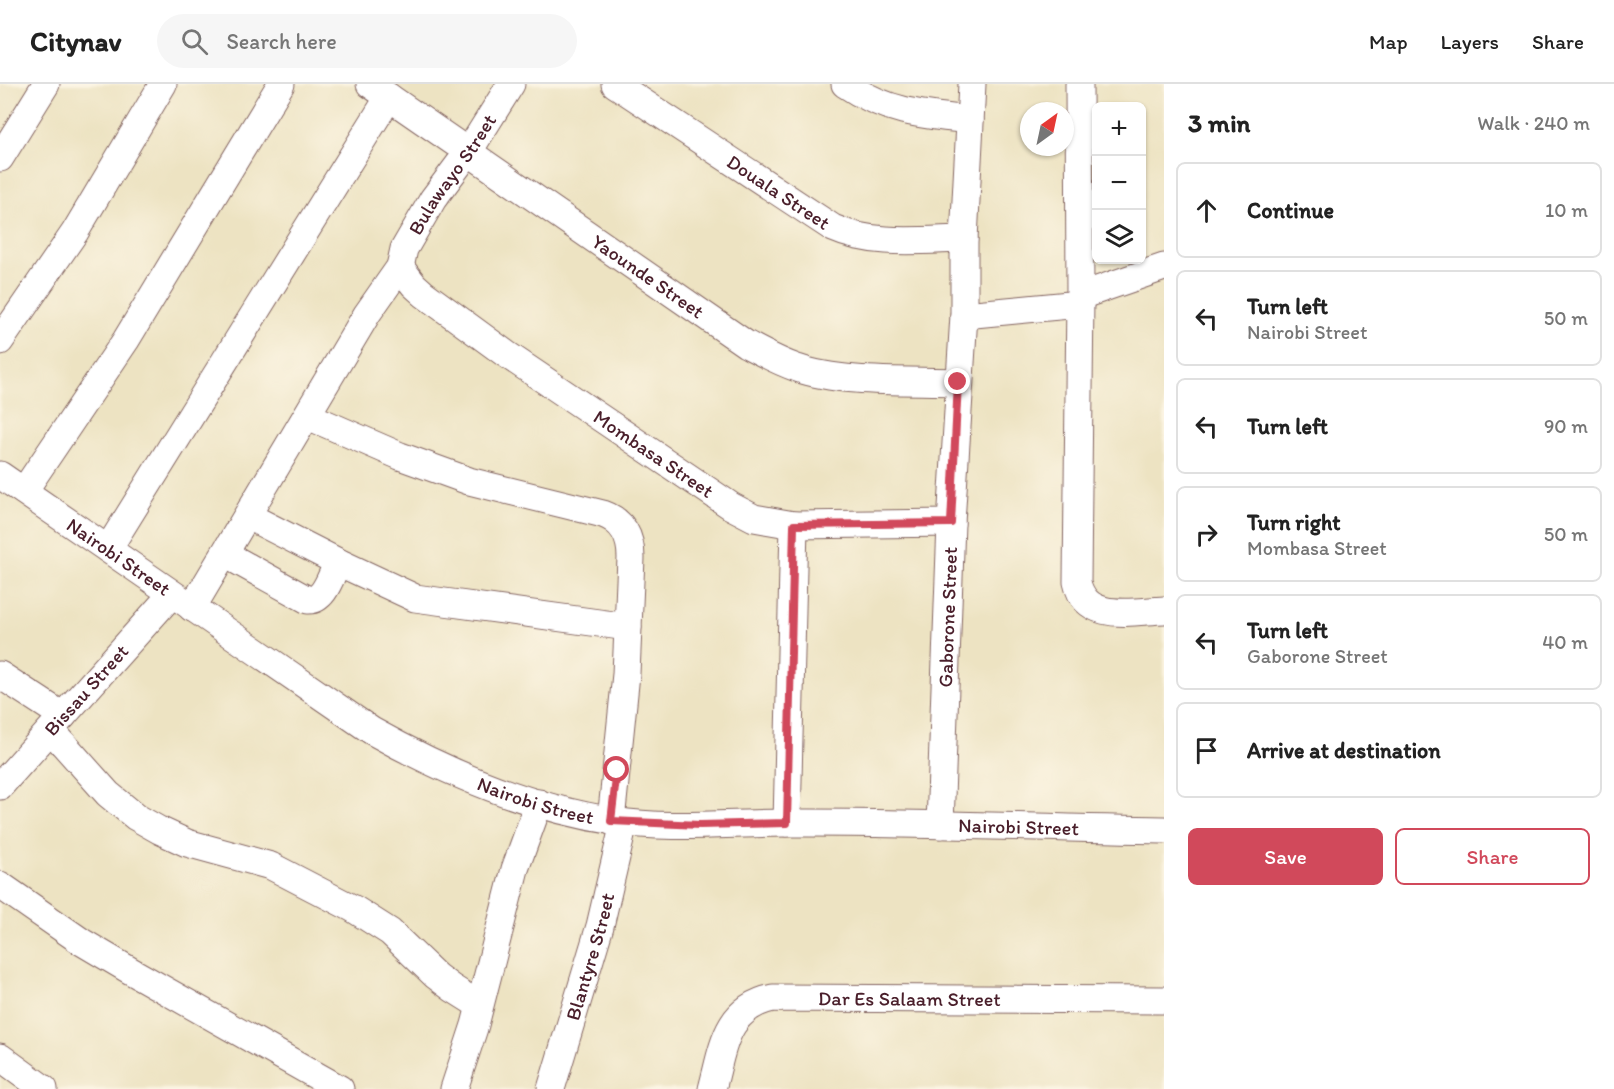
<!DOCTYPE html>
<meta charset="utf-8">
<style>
body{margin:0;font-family:Itim,sans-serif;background:#f6f6f6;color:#222}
.controls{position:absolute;right:18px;top:18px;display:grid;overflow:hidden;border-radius:9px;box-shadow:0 2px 4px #0004}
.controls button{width:54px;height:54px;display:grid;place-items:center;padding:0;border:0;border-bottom:2px solid #e0e0e0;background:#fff;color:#222;font:30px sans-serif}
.compass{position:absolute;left:1020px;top:18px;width:54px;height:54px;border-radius:50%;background:#fff;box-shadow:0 2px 4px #0004;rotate:33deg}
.stop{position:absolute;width:18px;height:18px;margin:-14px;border:4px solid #d1495b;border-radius:50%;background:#fff}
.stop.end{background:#d1495b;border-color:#fff;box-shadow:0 2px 6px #0008}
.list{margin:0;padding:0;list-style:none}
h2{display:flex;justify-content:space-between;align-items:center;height:78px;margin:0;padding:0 24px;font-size:26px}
h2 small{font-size:20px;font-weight:400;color:#767676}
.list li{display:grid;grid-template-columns:39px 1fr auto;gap:18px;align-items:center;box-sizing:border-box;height:96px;margin:0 12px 12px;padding:0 12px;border:2px solid #e0e0e0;border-radius:9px}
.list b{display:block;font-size:22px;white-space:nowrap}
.list p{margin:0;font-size:20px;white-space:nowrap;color:#767676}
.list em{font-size:20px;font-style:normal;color:#767676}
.actions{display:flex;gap:12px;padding:18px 24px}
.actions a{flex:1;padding:14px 0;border:2px solid #d1495b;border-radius:9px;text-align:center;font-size:21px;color:#d1495b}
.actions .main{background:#d1495b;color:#fff}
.icon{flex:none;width:33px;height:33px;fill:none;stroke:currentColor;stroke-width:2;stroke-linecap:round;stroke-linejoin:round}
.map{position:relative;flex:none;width:1164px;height:1005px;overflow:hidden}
header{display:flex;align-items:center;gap:36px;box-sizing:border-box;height:84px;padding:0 30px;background:#fff;border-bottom:2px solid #e0e0e0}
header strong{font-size:28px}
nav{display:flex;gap:33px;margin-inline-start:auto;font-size:21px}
.search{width:420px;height:54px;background:#f6f6f6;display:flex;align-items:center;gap:15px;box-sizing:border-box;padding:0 21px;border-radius:33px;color:#767676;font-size:22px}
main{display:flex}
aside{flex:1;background:#fff}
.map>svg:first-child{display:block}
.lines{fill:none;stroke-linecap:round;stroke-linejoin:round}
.street-casing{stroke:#836460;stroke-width:29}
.street{stroke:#fff;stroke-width:27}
.route{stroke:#d1495b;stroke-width:8}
.labels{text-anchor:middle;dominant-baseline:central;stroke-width:6;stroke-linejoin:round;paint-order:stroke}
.street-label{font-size:20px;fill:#4a1f2b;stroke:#fcf5e5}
</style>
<header>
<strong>Citynav</strong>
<div class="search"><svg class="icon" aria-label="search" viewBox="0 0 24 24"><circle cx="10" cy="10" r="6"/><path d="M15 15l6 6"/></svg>Search here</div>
<nav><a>Map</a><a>Layers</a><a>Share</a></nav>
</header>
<main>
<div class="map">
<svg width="1164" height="1005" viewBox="0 0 1164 1005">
<rect width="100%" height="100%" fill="#fcf5e5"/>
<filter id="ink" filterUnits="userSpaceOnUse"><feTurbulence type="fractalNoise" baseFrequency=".0167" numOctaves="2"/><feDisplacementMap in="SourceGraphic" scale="12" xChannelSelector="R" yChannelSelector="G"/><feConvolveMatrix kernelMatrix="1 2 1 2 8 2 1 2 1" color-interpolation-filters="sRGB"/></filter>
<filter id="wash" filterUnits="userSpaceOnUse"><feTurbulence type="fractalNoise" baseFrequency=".008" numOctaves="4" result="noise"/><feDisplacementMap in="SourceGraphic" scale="24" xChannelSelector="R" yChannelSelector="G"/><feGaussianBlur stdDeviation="1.35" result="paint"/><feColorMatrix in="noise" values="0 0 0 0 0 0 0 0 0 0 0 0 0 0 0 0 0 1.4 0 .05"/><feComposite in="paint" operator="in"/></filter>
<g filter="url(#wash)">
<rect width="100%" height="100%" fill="#ede3c2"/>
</g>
<g filter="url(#ink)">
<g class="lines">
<defs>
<g id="street">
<path id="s1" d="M370,0L746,260C763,269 779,278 797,284C841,300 910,296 958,298"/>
<path id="s2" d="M615,0L833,144C873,162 921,156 964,155"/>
<path d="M845,0C886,28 922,31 970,36"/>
<path d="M1079,0L1080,212L1077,498C1086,539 1132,527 1164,526"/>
<path d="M0,74L46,0"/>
<path id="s3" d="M400,183L414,201L424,210L506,270L731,422L754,434L794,441L951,439"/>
<path d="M1080,212L1164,183"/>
<path d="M964,231L1080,220"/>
<path d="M0,257L75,148L163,0"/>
<path d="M308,332L400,372L469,397L603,430C623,437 631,453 631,474L626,590L611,737"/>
<path id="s4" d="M0,391L372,647C447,689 529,724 614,737C669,746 730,739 787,739C912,738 1038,744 1164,746"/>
<path d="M24,407L126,256L281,0"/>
<path d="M248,432L338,478L415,514L628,543"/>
<path d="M108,465L389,13"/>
<path d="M225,470L308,516C325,517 331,491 338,478"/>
<path id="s5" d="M192,524L367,230L400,183L404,165L433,115L469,67L511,0"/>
<path d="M0,591L63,632"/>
<path d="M51,646L108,710L136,733L159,746L187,759L271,782L354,825L390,848L436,892L452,904L479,921"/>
<path id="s6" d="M0,702L172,510"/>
<path d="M787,739L794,441"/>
<path id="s7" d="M940,741L951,439L964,231V155L972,0"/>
<path d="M0,801L82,858L131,887L340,1005"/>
<path d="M0,973L44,1005"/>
<path d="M454,1005L475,941L515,785L539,719"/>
<path id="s8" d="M551,1005L600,842L624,739"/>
<path id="s9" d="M712,1005C723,965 725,924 773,914L1164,916"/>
</g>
</defs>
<use href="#street" class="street-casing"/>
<use href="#street" class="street"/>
</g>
</g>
<g class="lines" filter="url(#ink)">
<path class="route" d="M617,686L611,737L700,741L787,739L794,441L951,439L958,298"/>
</g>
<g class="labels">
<g class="street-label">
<text stroke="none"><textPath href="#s5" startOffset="507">Bulawayo Street</textPath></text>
<text stroke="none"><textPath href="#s2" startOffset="196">Douala Street</textPath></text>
<text stroke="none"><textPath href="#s1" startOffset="338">Yaounde Street</textPath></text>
<text stroke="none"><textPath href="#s3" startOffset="316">Mombasa Street</textPath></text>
<text stroke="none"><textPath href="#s4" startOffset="144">Nairobi Street</textPath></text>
<text stroke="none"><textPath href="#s7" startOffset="208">Gaborone Street</textPath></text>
<text stroke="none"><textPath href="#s6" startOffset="129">Bissau Street</textPath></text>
<text stroke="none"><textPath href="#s4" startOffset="630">Nairobi Street</textPath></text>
<text stroke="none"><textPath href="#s4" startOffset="1116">Nairobi Street</textPath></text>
<text stroke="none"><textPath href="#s8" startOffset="138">Blantyre Street</textPath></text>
<text stroke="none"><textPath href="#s9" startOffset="254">Dar Es Salaam Street</textPath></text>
</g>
</g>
</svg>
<div class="controls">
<button>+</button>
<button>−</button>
<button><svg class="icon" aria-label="layers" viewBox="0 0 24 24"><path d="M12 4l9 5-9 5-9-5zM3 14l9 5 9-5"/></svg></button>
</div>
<svg class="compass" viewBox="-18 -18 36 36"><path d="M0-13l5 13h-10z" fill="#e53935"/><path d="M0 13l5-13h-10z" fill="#767676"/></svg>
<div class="stop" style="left:617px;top:686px"></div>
<div class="stop end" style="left:958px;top:298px"></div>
</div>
<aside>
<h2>3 min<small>Walk · 240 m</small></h2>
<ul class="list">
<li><svg class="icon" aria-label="ahead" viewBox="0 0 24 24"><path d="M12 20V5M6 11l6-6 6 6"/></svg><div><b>Continue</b></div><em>10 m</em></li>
<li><svg class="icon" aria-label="left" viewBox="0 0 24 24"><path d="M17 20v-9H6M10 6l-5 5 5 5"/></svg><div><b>Turn left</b><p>Nairobi Street</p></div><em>50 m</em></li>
<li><svg class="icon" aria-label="left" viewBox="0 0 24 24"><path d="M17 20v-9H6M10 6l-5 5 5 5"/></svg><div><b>Turn left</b></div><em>90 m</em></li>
<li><svg class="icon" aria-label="right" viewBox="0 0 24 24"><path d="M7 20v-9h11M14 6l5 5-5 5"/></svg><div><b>Turn right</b><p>Mombasa Street</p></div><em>50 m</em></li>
<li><svg class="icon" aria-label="left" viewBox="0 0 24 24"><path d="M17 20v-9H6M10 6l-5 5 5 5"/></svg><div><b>Turn left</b><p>Gaborone Street</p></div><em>40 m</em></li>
<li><svg class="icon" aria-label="arrive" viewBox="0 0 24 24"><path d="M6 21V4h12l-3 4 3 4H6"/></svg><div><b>Arrive at destination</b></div></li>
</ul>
<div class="actions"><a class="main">Save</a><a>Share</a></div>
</aside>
</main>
